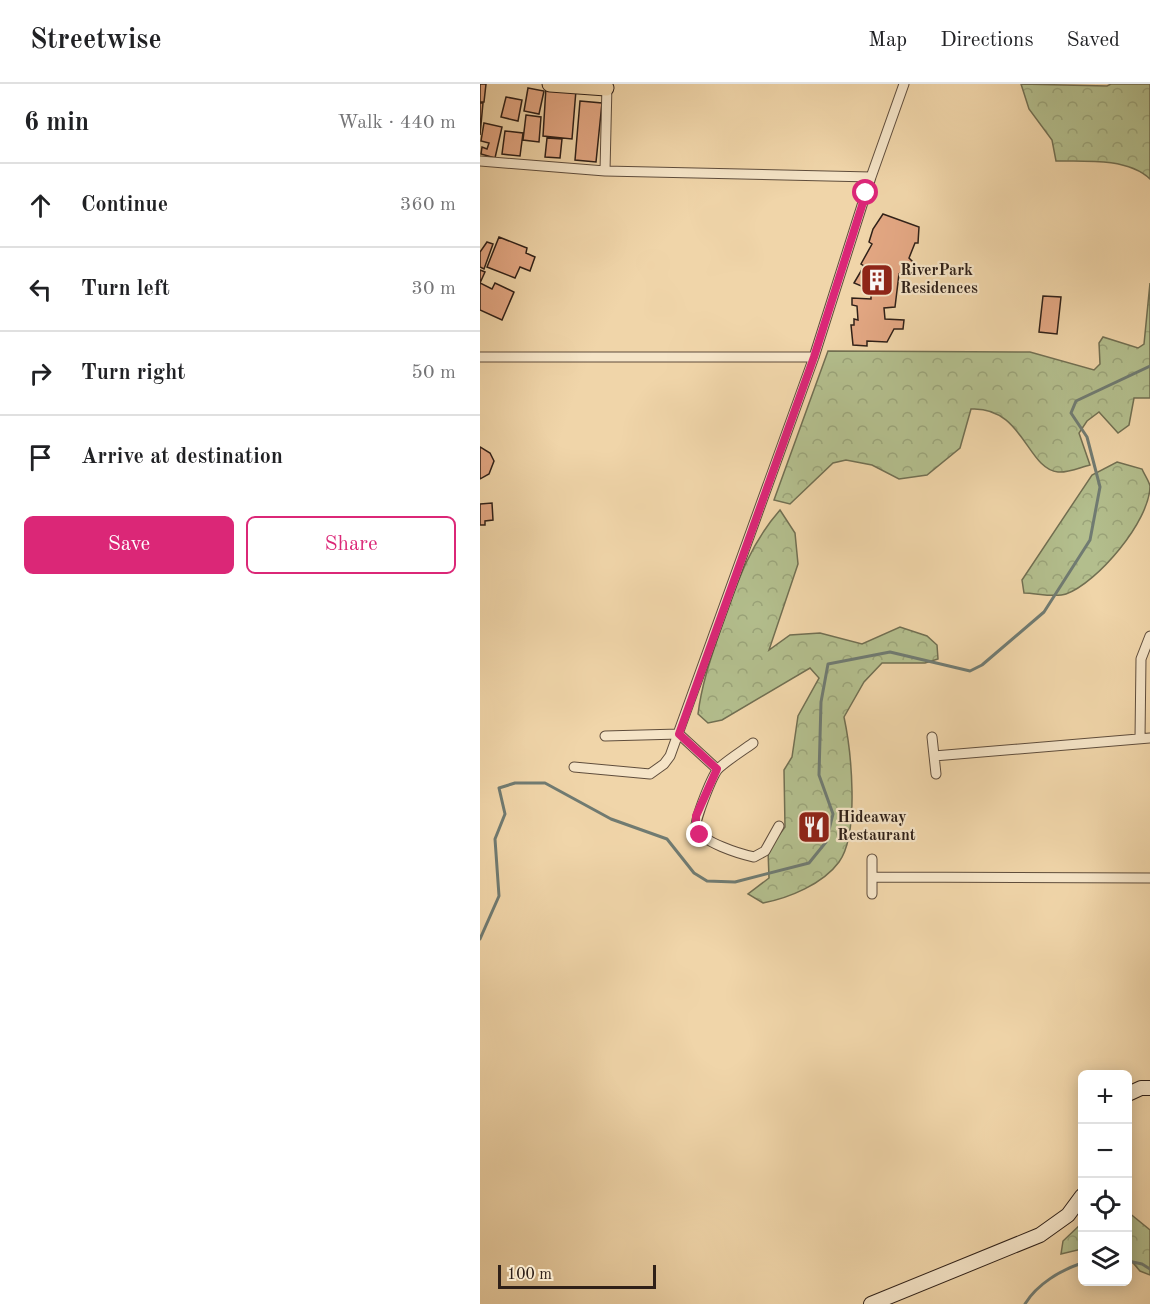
<!DOCTYPE html>
<meta charset="utf-8">
<style>
body{margin:0;font-family:"Old Standard TT",serif;background:#f6f6f6;color:#202124}
.controls{position:absolute;right:18px;bottom:18px;display:grid;overflow:hidden;border-radius:9px;box-shadow:0 3px 15px #0003}
.controls button{width:54px;height:54px;display:grid;place-items:center;padding:0;border:0;border-bottom:2px solid #e0e0e0;background:#fff;color:#202124;font:30px sans-serif}
.scale{position:absolute;left:18px;bottom:15px;width:158px;box-sizing:border-box;padding-left:6px;border:3px solid #2f2018;border-top:0;font-size:16px;line-height:21px;white-space:nowrap;color:#2f2018;-webkit-text-stroke:4px #f5e4c7;paint-order:stroke}
.stop{position:absolute;width:18px;height:18px;margin:-14px;border:4px solid #db2777;border-radius:50%;background:#fff}
.stop.end{background:#db2777;border-color:#fff;box-shadow:0 2px 6px #0008}
.list{margin:0;padding:0;list-style:none}
h2{display:flex;justify-content:space-between;align-items:center;height:78px;margin:0;padding:0 24px;font-size:26px}
h2 small{font-size:20px;font-weight:400;color:#757577}
.list li{display:grid;grid-template-columns:39px 1fr auto;gap:18px;align-items:center;box-sizing:border-box;height:84px;padding:0 24px;border-top:2px solid #e0e0e0}
.list b{display:block;font-size:22px;white-space:nowrap}
.list em{font-size:20px;font-style:normal;color:#757577}
.actions{display:flex;gap:12px;padding:18px 24px}
.actions a{flex:1;padding:14px 0;border:2px solid #db2777;border-radius:9px;text-align:center;font-size:21px;color:#db2777}
.actions .main{background:#db2777;color:#fff}
.icon{flex:none;width:33px;height:33px;fill:none;stroke:currentColor;stroke-width:2;stroke-linecap:round;stroke-linejoin:round}
.map{position:relative;flex:none;width:670px;height:1220px;overflow:hidden}
header{display:flex;align-items:center;gap:36px;box-sizing:border-box;height:84px;padding:0 30px;background:#fff;border-bottom:2px solid #e0e0e0}
header strong{font-size:28px}
nav{display:flex;gap:33px;margin-inline-start:auto;font-size:21px}
main{display:flex}
aside{flex:1;background:#fff}
.map>svg:first-child{display:block}
.forest{fill:url(#forest-crowns);stroke:#716f52;stroke-width:1.5}
.lines{fill:none;stroke-linecap:round;stroke-linejoin:round}
.stream{stroke:#707b72;stroke-width:3}
.building{fill:#e3a783;stroke:#2f2018;stroke-width:1.5}
.street-casing{stroke:#5f4d3c;stroke-width:11}
.secondary-casing{stroke:#2f2018;stroke-width:16}
.primary-casing{stroke:#2f2018;stroke-width:17}
.street{stroke:#f5e4c7;stroke-width:9}
.secondary{stroke:#f5e4c7;stroke-width:14}
.primary{stroke:#f0d5a9;stroke-width:15}
.route{stroke:#db2777;stroke-width:8}
.labels{text-anchor:middle;dominant-baseline:central;stroke-width:4.5;stroke-linejoin:round;paint-order:stroke}
.poi-label{font-size:16px;font-weight:bold;fill:#2f2018;stroke:#f5e4c7;text-anchor:start}
</style>
<header>
<strong>Streetwise</strong>
<nav><a>Map</a><a>Directions</a><a>Saved</a></nav>
</header>
<main>
<aside>
<h2>6 min<small>Walk · 440 m</small></h2>
<ul class="list">
<li><svg class="icon" aria-label="ahead" viewBox="0 0 24 24"><path d="M12 20V5M6 11l6-6 6 6"/></svg><div><b>Continue</b></div><em>360 m</em></li>
<li><svg class="icon" aria-label="left" viewBox="0 0 24 24"><path d="M17 20v-9H6M10 6l-5 5 5 5"/></svg><div><b>Turn left</b></div><em>30 m</em></li>
<li><svg class="icon" aria-label="right" viewBox="0 0 24 24"><path d="M7 20v-9h11M14 6l5 5-5 5"/></svg><div><b>Turn right</b></div><em>50 m</em></li>
<li><svg class="icon" aria-label="arrive" viewBox="0 0 24 24"><path d="M6 21V4h12l-3 4 3 4H6"/></svg><div><b>Arrive at destination</b></div></li>
</ul>
<div class="actions"><a class="main">Save</a><a>Share</a></div>
</aside>
<div class="map">
<svg width="670" height="1220" viewBox="0 0 670 1220">
<defs>
<pattern id="forest-crowns" width="20" height="18" patternUnits="userSpaceOnUse" patternTransform="scale(1.5)"><rect width="20" height="18" fill="#b3be8d"/><path d="M2 6a3 3 0 1 1 6 0M12 15a3 3 0 1 1 6 0" fill="none" stroke="#9aa379"/></pattern>
</defs>
<rect width="100%" height="100%" fill="#f0d5a9"/>
<filter id="stains"><feTurbulence type="fractalNoise" baseFrequency=".00333" numOctaves="4"/><feColorMatrix values="0 0 0 0 .2 0 0 0 0 .09 0 0 0 0 .02 0 0 0 .5 -.17"/></filter>
<radialGradient id="worn" r=".72"><stop offset=".6" stop-color="#630" stop-opacity="0"/><stop offset="1" stop-color="#630" stop-opacity=".3"/></radialGradient>
<path class="forest" d="M541,0L627,2L631,0H670V95C648,74 605,77 576,77L572,56L549,25Z
M670,199V314H654L649,341L638,349L619,328L607,337L599,349L610,381C601,383 588,389 578,388C547,385 543,322 491,325L480,364L447,391L419,395L392,381L366,376L353,379L310,420L294,416L348,267L550,268L614,286L620,280L619,259L623,253L658,264L664,260Z
M637,378L662,385C664,390 669,397 670,402C670,437 617,499 586,510C575,514 556,509 544,509L542,496L612,391Z
M300,426L315,449L318,480L289,566L310,551L340,549L382,560L420,543L447,552L457,561L458,575L445,579H402L384,598L364,633C371,666 380,749 359,778C343,800 309,814 283,819L268,810L289,794L288,766L305,743L304,686L312,673L318,632L339,594L330,584L242,636L228,639L218,630C222,598 232,571 242,541C257,499 270,460 300,426Z
M648,1128L670,1146V1191L660,1187L648,1173Z
M602,1139V1165L581,1170L583,1157Z"/>
<g class="lines">
<path class="stream" d="M0,855L19,812L15,755L25,730L19,704L35,699H65L131,735L187,755L214,789L227,797L255,798L329,779L346,758L353,730L339,691L341,618L348,580L410,568L490,587L502,581L564,528L610,456L620,403L607,353L591,329L596,317L670,282
M648,1177L662,1180L670,1185
M545,1220C557,1200 581,1186 602,1179"/>
</g>
<path class="building" d="M0,0H6L4,18H0Z
M66,3L96,6L92,55L63,52Z
M48,4L64,7L59,30L44,27Z
M26,13L42,16L38,37L21,33Z
M100,17L122,19L116,78L95,76Z
M0,19H3L0,51Z
M46,31L61,33L59,58L43,56Z
M4,39L22,43L15,74L1,70L2,63L7,65L9,59L1,57Z
M25,47L43,49L40,72L22,70Z
M67,54L82,55L80,74L65,73Z
M403,130L439,143L438,159H435L429,174L433,178L432,187L425,186L419,190L415,223L404,224L405,235L424,236L423,245H414L407,258L387,257V262L373,261L371,241H374V235L378,236L377,222L372,221V214L391,215V206L374,199L384,182L381,180L392,160L389,158L393,145Z
M19,153L47,164L46,169L55,173L50,187L40,183L35,194L7,183Z
M7,158L13,160L4,185L0,183V168Z
M0,186L5,188L0,199L12,205L15,199L34,208L22,236L0,226Z
M563,212L581,213L577,250L559,248Z
M0,363L10,369L14,377L9,390L0,395Z
M12,419L13,436L5,437V441H0V420Z"/>
<g class="lines">
<defs>
<path id="street" d="M0,77L125,87L391,93
M125,87L127,0
M0,273H334
M125,652L199,650L237,685
M452,653L456,690
M660,654L661,575L670,552
M273,659C262,667 249,675 239,684C233,689 214,737 216,744C221,758 260,770 274,773L285,767L299,742
M454,672L670,654
M94,683L170,690L184,680L190,672L334,273L391,93L424,0
M392,775V810
M392,793L670,794"/>
<path id="secondary" d="M648,1010L661,1004H670
M391,1220L560,1151L588,1131L602,1112"/>
<path id="primary" d="M70,0L126,4"/>
</defs>
<use href="#street" class="street-casing"/>
<use href="#secondary" class="secondary-casing"/>
<use href="#primary" class="primary-casing"/>
<use href="#street" class="street"/>
<use href="#secondary" class="secondary"/>
<use href="#primary" class="primary"/>
</g>
<g class="lines">
<path class="route" d="M220,751L216,743V732L237,685L199,650L334,273L386,109"/>
</g>
<defs>
<symbol id="building-square" viewBox="-11 -11 22 22"><rect x="-9" y="-9" width="18" height="18" rx="4" fill="#8f2418" stroke="#f5e4c7"/><path d="M-4-6H4V6H1V3H-1V6H-4ZM-2.5-4.3h1.7v1.8h-1.7ZM.8-4.3h1.7v1.8H.8ZM-2.5-1h1.7V.8h-1.7ZM.8-1h1.7V.8H.8Z" fill="#fff"/></symbol>
<symbol id="restaurant-square" viewBox="-11 -11 22 22"><rect x="-9" y="-9" width="18" height="18" rx="4" fill="#8f2418" stroke="#f5e4c7"/><path d="M-5-6h1v4h1v-4h1v4h1v-4h1v5L-1.5 .5V6h-2V.5L-5-1ZM5-6V6H3V1.5H1.5Q1.5-4 5-6Z" fill="#fff"/></symbol>
</defs>
<g fill-rule="evenodd">
<use href="#building-square" x="378" y="177" width="38" height="38"/>
<use href="#restaurant-square" x="315" y="724" width="38" height="38"/>
</g>
<g class="labels">
<g class="poi-label">
<text x="420" y="187">RiverPark<tspan x="420" dy="18">Residences</tspan></text>
<text x="357" y="734">Hideaway<tspan x="357" dy="18">Restaurant</tspan></text>
</g>
</g>
<rect width="100%" height="100%" filter="url(#stains)"/>
<rect width="100%" height="100%" fill="url(#worn)"/>
</svg>
<div class="controls">
<button>+</button>
<button>−</button>
<button><svg class="icon" aria-label="locate" viewBox="0 0 24 24"><circle cx="12" cy="12" r="6"/><path d="M12 2v4M12 18v4M2 12h4M18 12h4"/></svg></button>
<button><svg class="icon" aria-label="layers" viewBox="0 0 24 24"><path d="M12 4l9 5-9 5-9-5zM3 14l9 5 9-5"/></svg></button>
</div>
<div class="scale">100 m</div>
<div class="stop" style="left:386px;top:109px"></div>
<div class="stop end" style="left:220px;top:751px"></div>
</div>
</main>
